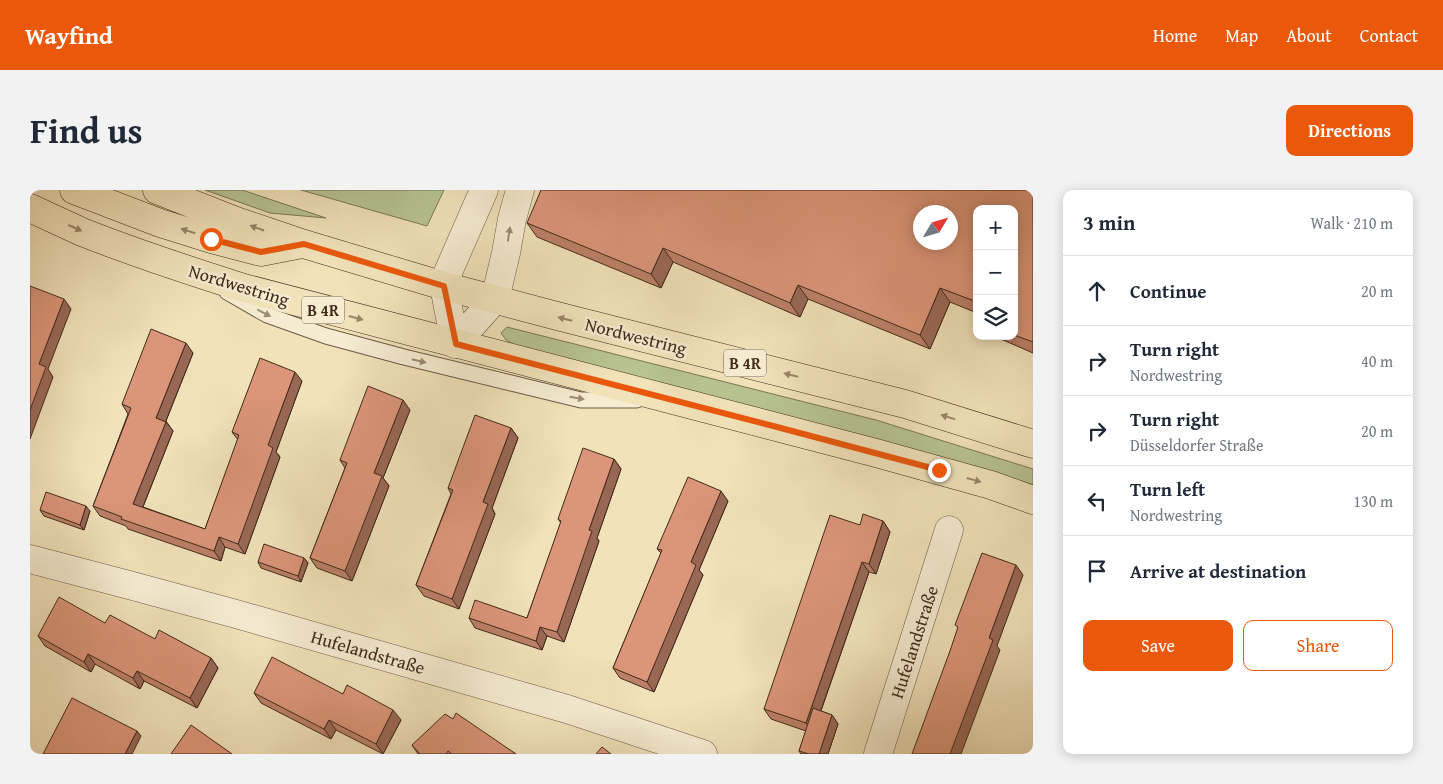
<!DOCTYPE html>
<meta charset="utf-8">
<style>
body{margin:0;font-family:"Gentium Book Plus",serif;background:#f2f2f3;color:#1f2937}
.controls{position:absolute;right:15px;top:15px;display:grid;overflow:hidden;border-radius:10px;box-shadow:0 2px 12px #0003}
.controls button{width:45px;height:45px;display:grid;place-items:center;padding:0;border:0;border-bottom:1px solid #e0e1e3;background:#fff;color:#1f2937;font:25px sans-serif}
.compass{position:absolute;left:883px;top:15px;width:45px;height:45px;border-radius:50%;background:#fff;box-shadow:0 2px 12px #0003;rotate:52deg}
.stop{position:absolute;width:15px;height:15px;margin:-11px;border:4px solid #ea580c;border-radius:50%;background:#fff}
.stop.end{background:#ea580c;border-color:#fff;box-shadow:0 1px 5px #0008}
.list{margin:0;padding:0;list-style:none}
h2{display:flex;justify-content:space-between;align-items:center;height:65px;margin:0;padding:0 20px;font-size:21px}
h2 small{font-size:16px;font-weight:400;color:#747a83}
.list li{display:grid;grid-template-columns:32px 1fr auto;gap:15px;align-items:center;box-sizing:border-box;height:70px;padding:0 20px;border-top:1px solid #e0e1e3}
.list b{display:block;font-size:19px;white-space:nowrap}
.list p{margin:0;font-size:16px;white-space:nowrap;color:#747a83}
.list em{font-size:16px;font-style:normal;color:#747a83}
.actions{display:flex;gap:10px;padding:15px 20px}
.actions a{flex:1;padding:11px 0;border:1px solid #ea580c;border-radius:10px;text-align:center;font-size:18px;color:#ea580c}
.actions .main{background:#ea580c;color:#fff}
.icon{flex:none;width:28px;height:28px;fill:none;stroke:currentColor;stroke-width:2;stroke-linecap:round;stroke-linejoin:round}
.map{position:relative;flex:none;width:1003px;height:564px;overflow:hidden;border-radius:10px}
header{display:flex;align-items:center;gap:30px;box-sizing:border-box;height:70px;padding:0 25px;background:#ea580c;color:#fff}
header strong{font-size:24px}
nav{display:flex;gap:28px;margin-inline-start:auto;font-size:18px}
.intro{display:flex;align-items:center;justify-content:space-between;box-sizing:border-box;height:120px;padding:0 30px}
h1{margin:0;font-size:35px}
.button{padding:12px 22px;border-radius:10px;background:#ea580c;color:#fff;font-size:18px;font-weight:700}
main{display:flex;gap:30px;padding:0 30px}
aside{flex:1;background:#fff;border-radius:10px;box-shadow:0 2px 12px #0003}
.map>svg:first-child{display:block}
.green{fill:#b7c492;stroke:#7c7757}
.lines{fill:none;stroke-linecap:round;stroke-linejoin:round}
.lane-casing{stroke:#6d5844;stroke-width:17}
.street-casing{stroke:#6d5844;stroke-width:29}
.primary-casing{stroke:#412a1c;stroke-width:29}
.lane{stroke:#f6ecd2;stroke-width:15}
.street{stroke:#f6ecd2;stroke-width:28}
.primary{stroke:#f1e2ba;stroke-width:28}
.wall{fill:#bc8068;stroke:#412a1c}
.shaded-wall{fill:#996855;stroke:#412a1c}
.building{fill:#db9579;stroke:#412a1c;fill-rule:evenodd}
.oneway{fill:#99866b}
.oneway2{fill:#9c8b77}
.route{stroke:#ea580c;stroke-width:6}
.labels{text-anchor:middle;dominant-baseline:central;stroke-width:5;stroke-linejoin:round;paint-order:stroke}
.shield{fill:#f6ecd2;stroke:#776453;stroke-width:1}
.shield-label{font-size:16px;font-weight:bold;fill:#412a1c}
.street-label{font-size:18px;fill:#412a1c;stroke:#f6ecd2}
</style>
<header>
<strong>Wayfind</strong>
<nav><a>Home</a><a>Map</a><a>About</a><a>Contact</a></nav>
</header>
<div class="intro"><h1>Find us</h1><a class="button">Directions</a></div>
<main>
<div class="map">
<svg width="1003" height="564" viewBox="0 0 1003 564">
<rect width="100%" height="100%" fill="#f1e2ba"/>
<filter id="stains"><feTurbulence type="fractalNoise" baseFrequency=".004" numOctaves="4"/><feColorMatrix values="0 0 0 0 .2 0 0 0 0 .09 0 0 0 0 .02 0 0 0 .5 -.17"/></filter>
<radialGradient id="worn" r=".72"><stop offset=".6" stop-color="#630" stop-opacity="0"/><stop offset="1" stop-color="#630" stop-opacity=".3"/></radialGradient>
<path class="green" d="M175,0H212L296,28L240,23Z
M271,0H414L397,36Z
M477,137L846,230L1003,279V301L490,158L476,150L471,143Z"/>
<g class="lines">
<defs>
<path id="lane" d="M197,102L237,125L296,146L374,167L551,210H607"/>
<path id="street" d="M425,154L465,109L476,63L482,29L490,0
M425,154L414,96L419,80L454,0
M0,369L99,395L206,424L537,519L673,564
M848,564L919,340"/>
<path id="primary" d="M44,0L130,33L181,49L231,62L272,54
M127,0L206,31L274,54L414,96L527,126L875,214L1003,254
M0,18C17,26 35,34 52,42C105,63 160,81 214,98L846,263L961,295L1003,310"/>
</defs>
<use href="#lane" class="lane-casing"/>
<use href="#street" class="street-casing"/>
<use href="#primary" class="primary-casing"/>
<use href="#lane" class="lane"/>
<use href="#street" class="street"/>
<use href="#primary" class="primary"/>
</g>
<path class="wall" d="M1003,0V163L964,146H984V19H947V123L920,112L900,159L778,109L770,127L643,72L631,98L507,47L497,33Z
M163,163L136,231L143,241L113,317L175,339L208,250L202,242L272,191L246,262L250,267L215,364L195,357L191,371L98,339L96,336L70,326L63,316L98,224L92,214Z
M380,220L353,288L359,296L322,391L287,378L280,368L315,278L310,270Z
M481,238L488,248L462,318L465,324L429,419L394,406L386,395L421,304L418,298Z
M584,269L591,279L567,348L569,351L534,452L517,446L512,460L445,438L439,428H497L531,333L528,329Z
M698,311L669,380L673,385L624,502L590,488L583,478L631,363L627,359Z
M10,320L60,321L54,340L14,326Z
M853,331L860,342L846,384L839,382L791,521L802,525L808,534L798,564H771L769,561L776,541L741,529L734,519L830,335Z
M274,368L278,373L271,392L231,378L228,372Z
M75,433L181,468L188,478L167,518L114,491L110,499L65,474L61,482L15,456L8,446Z
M224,503L313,504L371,530L353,564L306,540L301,549L231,513Z
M423,529L486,564H388L382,555Z"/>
<path class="shaded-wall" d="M633,58L643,72L631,98L621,84Z
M768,95L778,109L770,127L760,113Z
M910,98L920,112L900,159L890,145Z
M34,109L41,119L18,179L23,187L0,249V220L9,174Z
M156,153L163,163L133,238L126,228Z
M265,182L272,191L246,262L250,267L215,364L208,354L238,255Z
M373,210L380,220L353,288L359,296L322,391L315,381L344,283Z
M136,232L143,241L110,324L103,314Z
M481,238L488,248L462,318L465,324L429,419L422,409L453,312Z
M584,269L591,279L567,348L569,351L534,452L527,442L559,340Z
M691,301L698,311L669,380L673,385L624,502L617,492L661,372Z
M56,316L60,321L54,340L50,335Z
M853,331L860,342L846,384L839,374Z
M189,347L195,357L191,371L184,361Z
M274,368L278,373L271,392L268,386Z
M832,372L839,382L783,543L776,533Z
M986,375L993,385L967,456L970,460L931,564H920L959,448Z
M510,437L517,446L512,460L506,451Z
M58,464L65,474L61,482L54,472Z
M181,468L188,478L167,518L160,508Z
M107,481L114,491L110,499L103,488Z
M363,520L371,530L353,564L346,554Z
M802,525L808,534L798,564H789Z
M299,530L306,540L301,549L294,539Z
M107,541L111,546L102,564H95Z"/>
<path class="building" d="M511,0H1003V152L984,145V19H947V112L910,98L890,145L768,95L760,113L633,58L621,84L497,33ZM890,22H920V52H890Z
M0,96L34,109L9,174L16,177L0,220Z
M121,139L156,153L126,228L136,232L103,314L175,339L209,245L202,242L230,168L265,182L238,255L243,258L208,354L189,347L184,361L91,329L92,327L63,316L101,218L92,214Z
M338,196L373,210L344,283L352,286L315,381L280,368L317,273L310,270Z
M445,225L481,238L453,312L458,314L422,409L386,395L423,300L418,298Z
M553,258L584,269L559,340L562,341L527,442L510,437L506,451L439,428L445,410L497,428L531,331L528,329Z
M658,287L691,301L661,372L666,375L617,492L583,478L632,360L627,359Z
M16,302L56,316L50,335L10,320Z
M833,324L853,331L839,374L832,372L776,533L734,519L800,325L830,335Z
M234,354L274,368L268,386L228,372Z
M952,363L986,375L959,448L963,450L920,564H882L920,461L928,437L925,435Z
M29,407L75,433L80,425L125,449L129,440L181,468L160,508L107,481L103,488L58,464L54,472L8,446Z
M242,467L313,504L317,495L363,520L346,554L299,530L294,539L224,503Z
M42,508L107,541L95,564H13Z
M783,518L802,525L789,564H779L769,561Z
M426,523L486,564H422L418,561L416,564H390L382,555L415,524L423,529Z
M161,535L202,564H141Z
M572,557L581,564H566Z"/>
<defs><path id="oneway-solid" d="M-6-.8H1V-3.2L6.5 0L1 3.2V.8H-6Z" transform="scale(1.25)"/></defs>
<g class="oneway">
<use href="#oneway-solid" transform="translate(45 38) rotate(24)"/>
<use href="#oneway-solid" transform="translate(227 38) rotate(-161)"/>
<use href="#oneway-solid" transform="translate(158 41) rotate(-163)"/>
<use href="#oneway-solid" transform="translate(326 128) rotate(15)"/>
<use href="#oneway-solid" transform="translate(535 129) rotate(-166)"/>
<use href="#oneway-solid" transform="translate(761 185) rotate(-166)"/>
<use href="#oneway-solid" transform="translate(918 227) rotate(-163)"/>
<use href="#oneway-solid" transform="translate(944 290) rotate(16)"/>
</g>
<g class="oneway2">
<use href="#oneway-solid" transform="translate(479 44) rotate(-81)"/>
<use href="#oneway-solid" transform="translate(234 123) rotate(27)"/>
<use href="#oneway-solid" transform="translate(389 171) rotate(13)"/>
<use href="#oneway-solid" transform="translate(547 208) rotate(10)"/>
</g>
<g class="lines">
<path class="route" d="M181,49L231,62L274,54L414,96L426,154L747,237L909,280"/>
</g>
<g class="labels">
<g class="shield">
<rect x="272" y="106.5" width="42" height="27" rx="4"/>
<rect x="694" y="159.5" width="42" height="27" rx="4"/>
</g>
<g class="shield-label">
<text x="293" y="120">B 4R</text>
<text x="715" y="173">B 4R</text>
</g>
<g class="street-label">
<text transform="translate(209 95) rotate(17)">Nordwestring</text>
<text transform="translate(606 146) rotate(14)">Nordwestring</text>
<text transform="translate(884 452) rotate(-72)">Hufelandstraße</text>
<text transform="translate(338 462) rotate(16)">Hufelandstraße</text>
</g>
</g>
<rect width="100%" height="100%" filter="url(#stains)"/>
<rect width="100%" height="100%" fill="url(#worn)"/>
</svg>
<div class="controls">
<button>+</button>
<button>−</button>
<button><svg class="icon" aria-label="layers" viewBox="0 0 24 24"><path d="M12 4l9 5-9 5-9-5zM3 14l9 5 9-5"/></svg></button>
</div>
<svg class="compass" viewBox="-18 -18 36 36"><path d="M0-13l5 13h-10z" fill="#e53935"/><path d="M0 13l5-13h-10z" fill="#747a83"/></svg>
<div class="stop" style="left:181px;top:49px"></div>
<div class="stop end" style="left:909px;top:280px"></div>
</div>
<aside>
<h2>3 min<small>Walk · 210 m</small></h2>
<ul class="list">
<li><svg class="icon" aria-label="ahead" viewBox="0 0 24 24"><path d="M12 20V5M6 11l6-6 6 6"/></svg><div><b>Continue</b></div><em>20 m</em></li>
<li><svg class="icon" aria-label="right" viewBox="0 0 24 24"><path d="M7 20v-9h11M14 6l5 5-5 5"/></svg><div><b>Turn right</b><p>Nordwestring</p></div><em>40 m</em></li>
<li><svg class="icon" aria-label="right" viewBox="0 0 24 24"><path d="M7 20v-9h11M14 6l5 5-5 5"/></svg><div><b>Turn right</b><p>Düsseldorfer Straße</p></div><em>20 m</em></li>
<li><svg class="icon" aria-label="left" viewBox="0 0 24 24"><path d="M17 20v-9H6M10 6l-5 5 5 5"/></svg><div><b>Turn left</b><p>Nordwestring</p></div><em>130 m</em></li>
<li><svg class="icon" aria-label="arrive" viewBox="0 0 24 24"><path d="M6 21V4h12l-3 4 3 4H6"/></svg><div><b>Arrive at destination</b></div></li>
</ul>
<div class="actions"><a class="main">Save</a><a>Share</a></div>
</aside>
</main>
